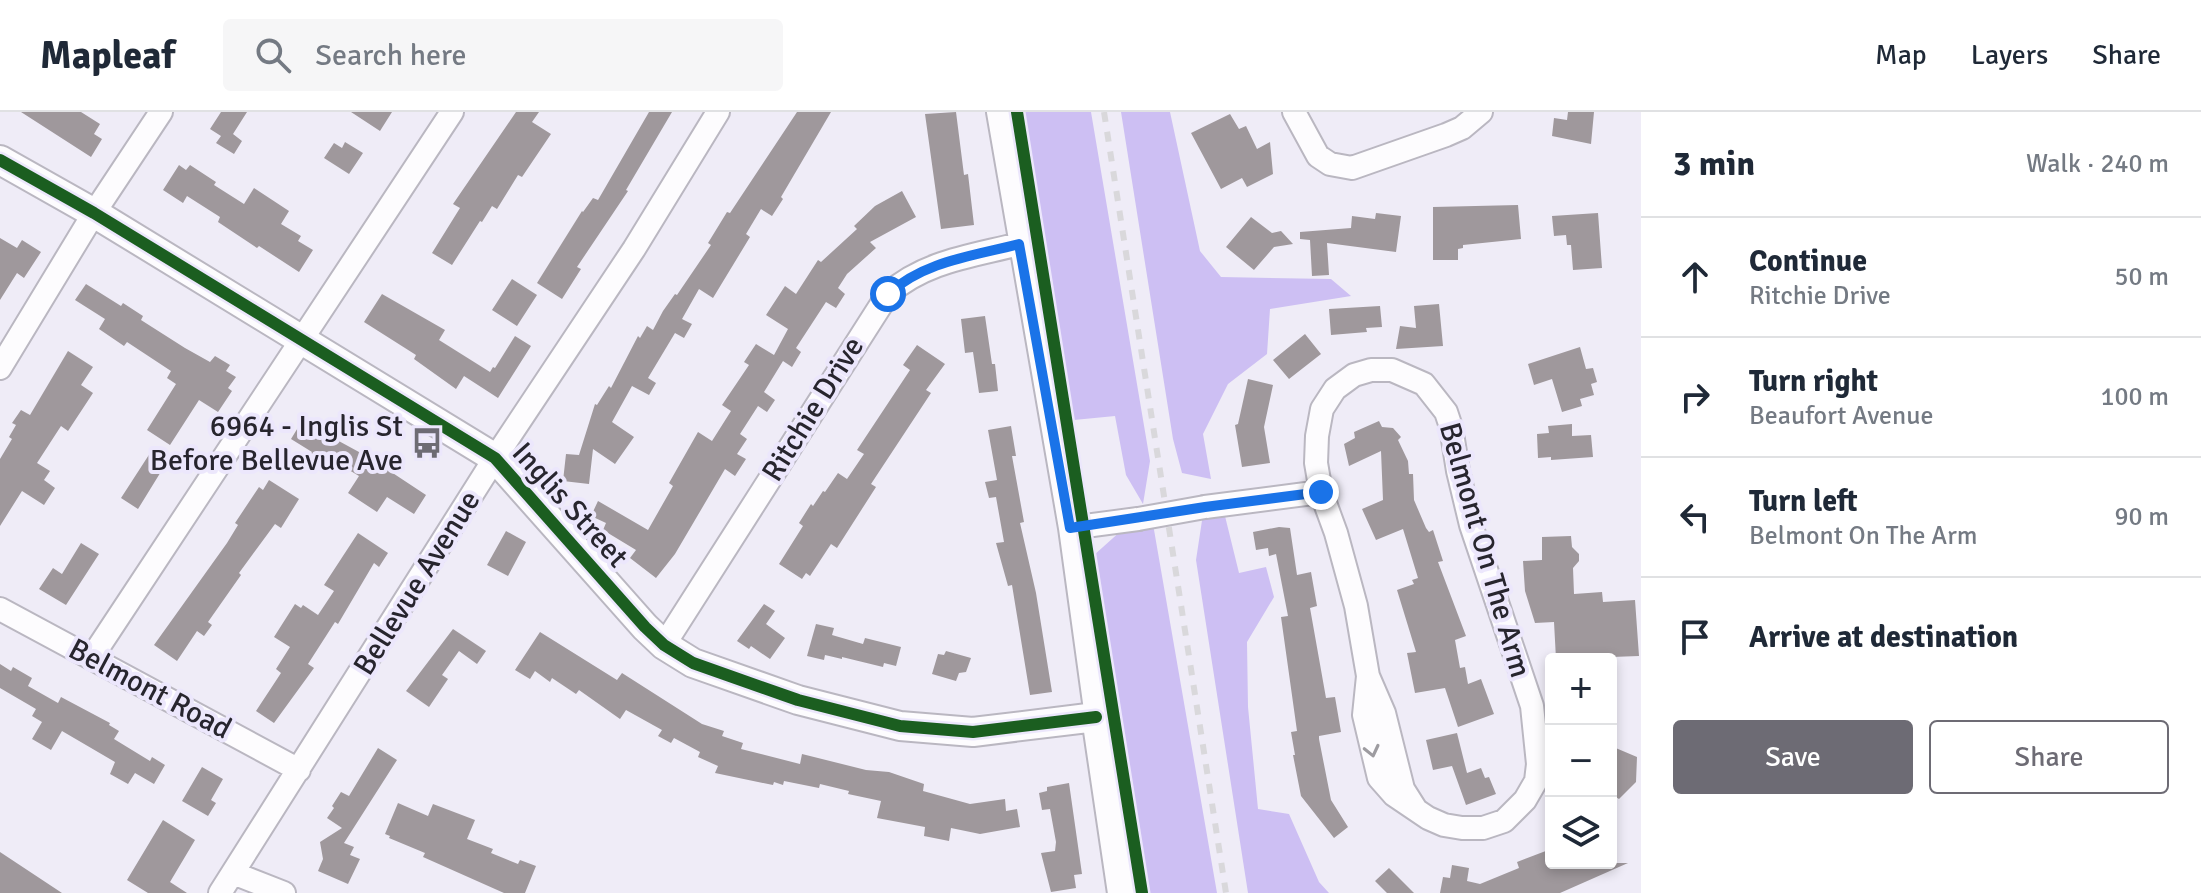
<!DOCTYPE html>
<meta charset="utf-8">
<style>
body{margin:0;font-family:Signika,sans-serif;background:#f6f6f7;color:#1f2937}
.controls{position:absolute;right:24px;bottom:24px;display:grid;overflow:hidden;border-radius:8px;box-shadow:0 4px 12px #0003}
.controls button{width:72px;height:72px;display:grid;place-items:center;padding:0;border:0;border-bottom:2px solid #e0e1e3;background:#fff;color:#1f2937;font:40px sans-serif}
.stop{position:absolute;width:24px;height:24px;margin:-18px;border:6px solid #1a73e8;border-radius:50%;background:#fff}
.stop.end{background:#1a73e8;border-color:#fff;box-shadow:0 2px 8px #0008}
.list{margin:0;padding:0;list-style:none}
h2{display:flex;justify-content:space-between;align-items:center;height:104px;margin:0;padding:0 32px;font-size:34px}
h2 small{font-size:26px;font-weight:400;color:#747a83}
.list li{display:grid;grid-template-columns:52px 1fr auto;gap:24px;align-items:center;box-sizing:border-box;height:120px;padding:0 32px;border-top:2px solid #e0e1e3}
.list b{display:block;font-size:30px;white-space:nowrap}
.list p{margin:0;font-size:26px;white-space:nowrap;color:#747a83}
.list em{font-size:26px;font-style:normal;color:#747a83}
.actions{display:flex;gap:16px;padding:24px 32px}
.actions a{flex:1;padding:18px 0;border:2px solid #6d6b74;border-radius:8px;text-align:center;font-size:28px;color:#6d6b74}
.actions .main{background:#6d6b74;color:#fff}
.icon{flex:none;width:44px;height:44px;fill:none;stroke:currentColor;stroke-width:2;stroke-linecap:round;stroke-linejoin:round}
.map{position:relative;flex:none;width:1641px;height:781px;overflow:hidden}
header{display:flex;align-items:center;gap:48px;box-sizing:border-box;height:112px;padding:0 40px;background:#fff;border-bottom:2px solid #e0e1e3}
header strong{font-size:38px}
nav{display:flex;gap:44px;margin-inline-start:auto;font-size:28px}
.search{width:560px;height:72px;background:#f6f6f7;display:flex;align-items:center;gap:20px;box-sizing:border-box;padding:0 28px;border-radius:8px;color:#747a83;font-size:30px}
main{display:flex}
aside{flex:1;background:#fff}
.map>svg:first-child{display:block}
.forest{fill:#cdbff3}
.building{fill:#9f989c}
.lines{fill:none;stroke-linecap:round;stroke-linejoin:round}
.minor-casing{stroke:#bab7c1;stroke-width:26}
.tertiary-casing{stroke:#bab7c1;stroke-width:32}
.minor{stroke:#fdfcfe;stroke-width:22}
.tertiary{stroke:#fdfcfe;stroke-width:28}
.rail{stroke:#d9d8db;stroke-width:6;stroke-dasharray:10 10;stroke-linecap:butt}
.minor-bridge-casing{stroke:#bab7c1;stroke-width:26;stroke-linecap:butt}
.minor-bridge{stroke:#fdfcfe;stroke-width:22}
.cycleway-casing{stroke:#ece7fc;stroke-width:17}
.cycleway{stroke:#1b5e20;stroke-width:12}
.oneway{stroke:#9d9ba0}
.route{stroke:#1a73e8;stroke-width:10}
.labels{text-anchor:middle;dominant-baseline:central;stroke-width:8;stroke-linejoin:round;paint-order:stroke}
.street-label{font-size:30px;fill:#27252e;stroke:#ece7fc}
.poi-label{font-size:30px;fill:#27252e;stroke:#ece7fc;text-anchor:end}
</style>
<header>
<strong>Mapleaf</strong>
<div class="search"><svg class="icon" aria-label="search" viewBox="0 0 24 24"><circle cx="10" cy="10" r="6"/><path d="M15 15l6 6"/></svg>Search here</div>
<nav><a>Map</a><a>Layers</a><a>Share</a></nav>
</header>
<main>
<div class="map">
<svg width="1641" height="781" viewBox="0 0 1641 781">
<rect width="100%" height="100%" fill="#efecf7"/>
<path class="forest" d="M1023,0H1091L1150,349L1143,392L1126,363L1115,304L1074,308Z
M1121,0H1170L1200,139L1221,165L1331,167L1351,184L1270,197L1267,242L1228,272L1203,322L1211,367L1182,361L1173,327Z
M1224,400L1239,461L1266,455L1274,485L1247,530L1248,595L1258,697L1289,702L1319,770L1329,781H1248L1196,448L1203,402Z
M1153,412L1217,781H1138L1109,599L1110,558L1094,514L1084,452L1122,418Z"/>
<path class="building" d="M21,0H81L100,12L94,22L102,27L91,45Z
M221,0H247L233,22L242,29L234,42L216,31L221,24L210,17Z
M351,0H392L380,19Z
M516,0H539L532,10L551,22L522,65L518,63L497,97L492,94L482,110L480,109L452,153L432,141L460,96L453,92Z
M649,0H672L626,78L628,79L577,155L581,157L562,187L537,171L582,99L583,100L593,86L598,88Z
M797,0H831L781,85L783,87L772,104L761,97L746,122L750,125L713,186L699,177L682,207L692,212L684,226L675,221L648,266L656,271L649,283L632,274L612,310L634,325L615,352L593,337L589,372L563,369L566,342L579,343L595,292L597,293L609,274L611,276L638,224L640,226L647,214L653,218L663,199L675,182L677,183L711,133L708,131L727,100L730,101Z
M956,0L964,63L968,62L974,113L941,117L925,2Z
M1568,0H1594L1591,32L1552,24L1554,6L1567,8Z
M1230,2L1239,17L1246,14L1257,37L1270,30L1273,62L1247,75L1242,66L1221,77L1191,21Z
M345,30L363,41L349,62L324,46L334,31L342,36Z
M179,53L186,58L190,53L216,70L214,73L244,92L254,76L289,99L281,112L301,124L298,129L313,138L299,160L259,134L257,136L218,110L220,105L187,84L183,91L163,78Z
M902,79L916,105L870,130L876,136L847,162L838,176L845,182L836,196L826,190L796,236L801,240L792,255L783,249L764,280L775,288L767,300L758,294L740,322L747,327L737,342L746,347L735,364L725,357L675,442L656,466L630,446L636,438L603,418L606,411L591,404L598,389L648,418L673,374L669,371L698,320L712,329L731,299L722,293L749,253L744,250L756,232L774,243L788,217L766,203L785,174L796,182L818,148L821,150L857,117L854,114L875,94Z
M1518,93L1521,127L1463,133V136L1458,137V148H1433V95Z
M1376,101L1401,104L1396,140L1327,131L1329,163L1312,164L1310,128L1300,127V120L1351,116L1352,104L1375,107Z
M1598,101L1602,156L1573,158L1571,133H1567L1566,123L1554,124L1552,104Z
M1251,105L1272,121L1281,119L1293,132L1274,135L1254,158L1226,135Z
M0,126L17,136L22,128L41,140L24,166L17,161L0,188Z
M512,167L537,183L517,214L492,198Z
M86,172L121,194L123,191L143,204L141,208L185,236L210,250L215,244L230,253L226,259L236,265L228,276L232,279L218,300L199,288L170,333L147,318L176,272L167,266L171,259L127,230L124,234L99,217L105,207L75,188Z
M382,182L445,218L439,228L490,260L493,255L495,256L515,224L531,234L498,286L464,264L456,277L414,247L416,243L364,210Z
M1439,192L1443,234L1396,237L1400,214L1416,216L1414,194Z
M1380,194L1382,215L1366,216L1367,220L1331,223L1329,197Z
M985,204L992,252H995L998,279L979,281L973,240L965,241L961,207Z
M1305,222L1321,242L1289,267L1273,248Z
M917,233L945,252L926,278L931,281L871,372L876,375L837,436L831,432L810,464L806,461L802,467L779,452L803,414L799,411L811,392L813,394L823,379L825,380L838,361L847,367L864,342L857,338L910,258L903,253Z
M1580,235L1586,257L1593,256L1597,270L1591,272L1594,283L1580,287L1582,294L1562,300L1552,267L1534,273L1528,252Z
M68,239L93,255L81,273L93,281L68,319L61,314L37,351L50,359L44,368L55,376L44,393L22,379L0,414V347L12,327L9,325L16,313L12,311L21,298L30,303Z
M1248,267L1273,273L1264,315L1270,351L1242,355L1235,313L1238,312Z
M302,309L370,346L426,383L414,402L387,385L377,400L348,381L359,364L329,346L323,356L308,346L312,340L291,327Z
M1379,309L1382,315L1393,316L1401,325L1398,328L1408,349L1409,362H1413L1414,388L1426,416L1429,420L1433,418L1443,449L1438,450L1466,524L1455,528L1460,556L1465,555L1468,572L1481,567L1494,602L1458,615L1445,576L1415,581L1407,541L1416,540L1397,478L1414,472L1412,468L1418,466L1403,417L1376,428L1362,397L1383,388L1381,339L1349,354L1344,332L1355,326L1354,320Z
M1572,312V324L1591,323L1593,345L1551,348V345L1538,346L1537,322L1549,321L1548,314Z
M1011,314L1016,344H1012L1024,410L1020,411L1036,481L1052,580L1030,583L1012,473L1008,474L996,431L1004,430L996,385L989,386L985,370L997,368L988,318Z
M154,335L170,345L138,397L121,386Z
M269,368L299,387L281,416L275,412L239,461L241,463L208,510L212,513L204,524L197,519L177,549L154,533L227,431L238,413L235,411L259,375L263,378Z
M1279,415L1290,416L1297,463L1311,460L1317,494L1310,496L1326,586L1335,585L1341,620L1319,624V627L1331,688L1348,715L1334,726L1301,684L1293,643H1295L1291,620L1297,619L1281,505L1288,504L1276,442L1269,444L1268,436L1256,438L1253,420Z
M506,419L526,430L508,464L487,453Z
M358,421L388,441L379,455L374,451L338,512L335,510L308,552L314,556L274,611L256,599L281,561L276,557L290,535L274,525L295,492L301,496L303,493L318,503L334,479L324,473Z
M1571,424L1572,435L1579,442V449L1573,456L1574,482L1602,480L1603,490L1635,488L1639,544L1556,547L1554,510L1535,511L1525,479L1523,449L1542,448V425Z
M81,431L99,442L66,493L39,477L53,456L62,462Z
M764,492L775,499L766,512L785,526L770,547L751,534L749,537L737,529Z
M816,512L834,516L832,523L863,532L865,526L901,535L896,554L884,551L883,555L842,545V547L825,543L824,548L807,544Z
M453,517L486,539L477,552L459,539L442,563L448,567L429,595L406,579Z
M540,520L617,568L622,561L702,612L724,619L722,624L743,631L741,637L800,652L802,642L866,658L889,660L924,672L923,679L970,692L1005,687L1006,699L1017,697L1020,715L980,722L951,716L949,729L924,724L925,715L877,706L881,689L848,682L849,679L820,672L819,676L784,669L783,673L774,670L773,673L715,661L718,654L698,645L700,640L674,626L671,631L658,624L662,618L626,598L620,607L579,578L576,582L552,566L550,570L535,559L530,567L515,558Z
M946,539L971,546L966,560L959,561L956,569L932,562L938,542L944,543Z
M0,552L11,559L13,555L32,566L28,574L58,591L61,585L110,611L109,613L119,619L114,627L150,649L152,645L165,653L154,672L135,661L128,672L110,662L115,650L62,619L51,638L32,627L42,610L32,604L36,597L0,576Z
M1457,621L1467,661L1481,656L1485,666L1489,665L1496,682L1466,693L1452,654L1433,658L1426,628Z
M1611,634L1637,645L1636,670L1619,687L1611,682Z
M378,636L397,648L344,731L354,735L350,743L360,747L348,772L318,759L323,747L320,730L342,716L327,706L334,696L332,694L341,680L349,684Z
M202,655L223,667L211,688L216,691L208,704L182,689Z
M1069,671L1082,762L1074,763L1076,776L1051,780L1041,741L1055,739L1056,730L1050,697L1042,698L1039,681L1047,679V675Z
M398,691L428,704L433,692L475,708L467,727L493,737L491,741L518,752L520,748L536,754L525,781H504L423,745L425,741L389,726L390,724L385,722Z
M163,708L195,728L170,770L187,781H148L127,768Z
M1551,737V751H1628L1560,781H1440L1443,765L1450,766L1452,753L1469,756L1467,769L1480,772L1519,756L1517,750Z
M0,740L62,781H0Z
M1389,756L1414,781H1387L1375,769Z"/>
<g class="lines">
<defs>
<path id="minor" d="M998,0L1070,416L1096,605
M1294,0L1318,44L1330,52L1352,56L1446,23L1462,16L1481,0
M0,256L94,101L161,0
M1205,395L1321,380
M1070,416L1138,407
M0,497L299,658
M664,533L888,182C925,149 973,144 1019,132
M92,545L452,0
M1368,564L1364,603L1379,666L1394,683L1428,706L1444,713L1462,716H1483L1504,709L1525,688L1536,669L1538,652L1532,594L1471,413L1458,359L1451,315L1446,300L1424,272L1392,258H1371L1354,263L1335,277L1322,297L1317,324L1316,351L1321,380L1336,421L1356,494L1368,564L1384,601L1403,677L1415,696
M233,761L284,781
M220,781L495,346L634,137L718,0"/>
<path id="tertiary" d="M0,48L94,101L495,346L645,515L664,533L693,551L798,588L900,614L973,620L1096,605L1122,781"/>
</defs>
<use href="#minor" class="minor-casing"/>
<use href="#tertiary" class="tertiary-casing"/>
<use href="#minor" class="minor"/>
<use href="#tertiary" class="tertiary"/>
<path class="rail" d="M1104,0L1226,781"/>
<defs>
<path id="minor-bridge" d="M1138,407L1205,395"/>
</defs>
<use href="#minor-bridge" class="minor-bridge-casing"/>
<use href="#minor-bridge" class="minor-bridge"/>
<defs>
<path id="cycleway" d="M1017,0L1142,781
M0,48L94,101L495,346L645,515L664,533L693,551L798,588L900,614L973,620L1096,605"/>
</defs>
<use href="#cycleway" class="cycleway-casing"/>
<use href="#cycleway" class="cycleway"/>
</g>
<defs><path id="oneway-chevron" d="M-2-3.5L2.5 0L-2 3.5" fill="none" stroke-width="1.6" stroke-linecap="round" stroke-linejoin="round" transform="scale(2)"/></defs>
<use class="oneway" href="#oneway-chevron" transform="translate(1372 639) rotate(77)"/>
<g class="lines">
<path class="route" d="M888,182C924,149 973,144 1019,132L1070,416L1205,395L1321,380"/>
</g>
<defs>
<symbol id="bus-bare" viewBox="-9 -9 18 18"><path d="M-5-6H5V4H4V6H2V4H-2V6H-4V4H-5ZM-3.5-4V0h7V-4ZM-3.5 1.2v1.5H-2V1.2ZM2 1.2v1.5H3.5V1.2Z" fill="#6d6b74" stroke="#ece7fc" stroke-width="2.5" paint-order="stroke"/></symbol>
</defs>
<g fill-rule="evenodd">
<use href="#bus-bare" x="405" y="309" width="44" height="44"/>
</g>
<g class="labels">
<g class="street-label">
<text transform="translate(813 297) rotate(-58)">Ritchie Drive</text>
<text transform="translate(570 393) rotate(48)">Inglis Street</text>
<text transform="translate(1485 438) rotate(74)">Belmont On The Arm</text>
<text transform="translate(417 471) rotate(-58)">Bellevue Avenue</text>
<text transform="translate(150 577) rotate(28)">Belmont Road</text>
</g>
<g class="poi-label">
<text x="403" y="314">6964 - Inglis St<tspan x="403" dy="34">Before Bellevue Ave</tspan></text>
</g>
</g>
</svg>
<div class="controls">
<button>+</button>
<button>−</button>
<button><svg class="icon" aria-label="layers" viewBox="0 0 24 24"><path d="M12 4l9 5-9 5-9-5zM3 14l9 5 9-5"/></svg></button>
</div>
<div class="stop" style="left:888px;top:182px"></div>
<div class="stop end" style="left:1321px;top:380px"></div>
</div>
<aside>
<h2>3 min<small>Walk · 240 m</small></h2>
<ul class="list">
<li><svg class="icon" aria-label="ahead" viewBox="0 0 24 24"><path d="M12 20V5M6 11l6-6 6 6"/></svg><div><b>Continue</b><p>Ritchie Drive</p></div><em>50 m</em></li>
<li><svg class="icon" aria-label="right" viewBox="0 0 24 24"><path d="M7 20v-9h11M14 6l5 5-5 5"/></svg><div><b>Turn right</b><p>Beaufort Avenue</p></div><em>100 m</em></li>
<li><svg class="icon" aria-label="left" viewBox="0 0 24 24"><path d="M17 20v-9H6M10 6l-5 5 5 5"/></svg><div><b>Turn left</b><p>Belmont On The Arm</p></div><em>90 m</em></li>
<li><svg class="icon" aria-label="arrive" viewBox="0 0 24 24"><path d="M6 21V4h12l-3 4 3 4H6"/></svg><div><b>Arrive at destination</b></div></li>
</ul>
<div class="actions"><a class="main">Save</a><a>Share</a></div>
</aside>
</main>
